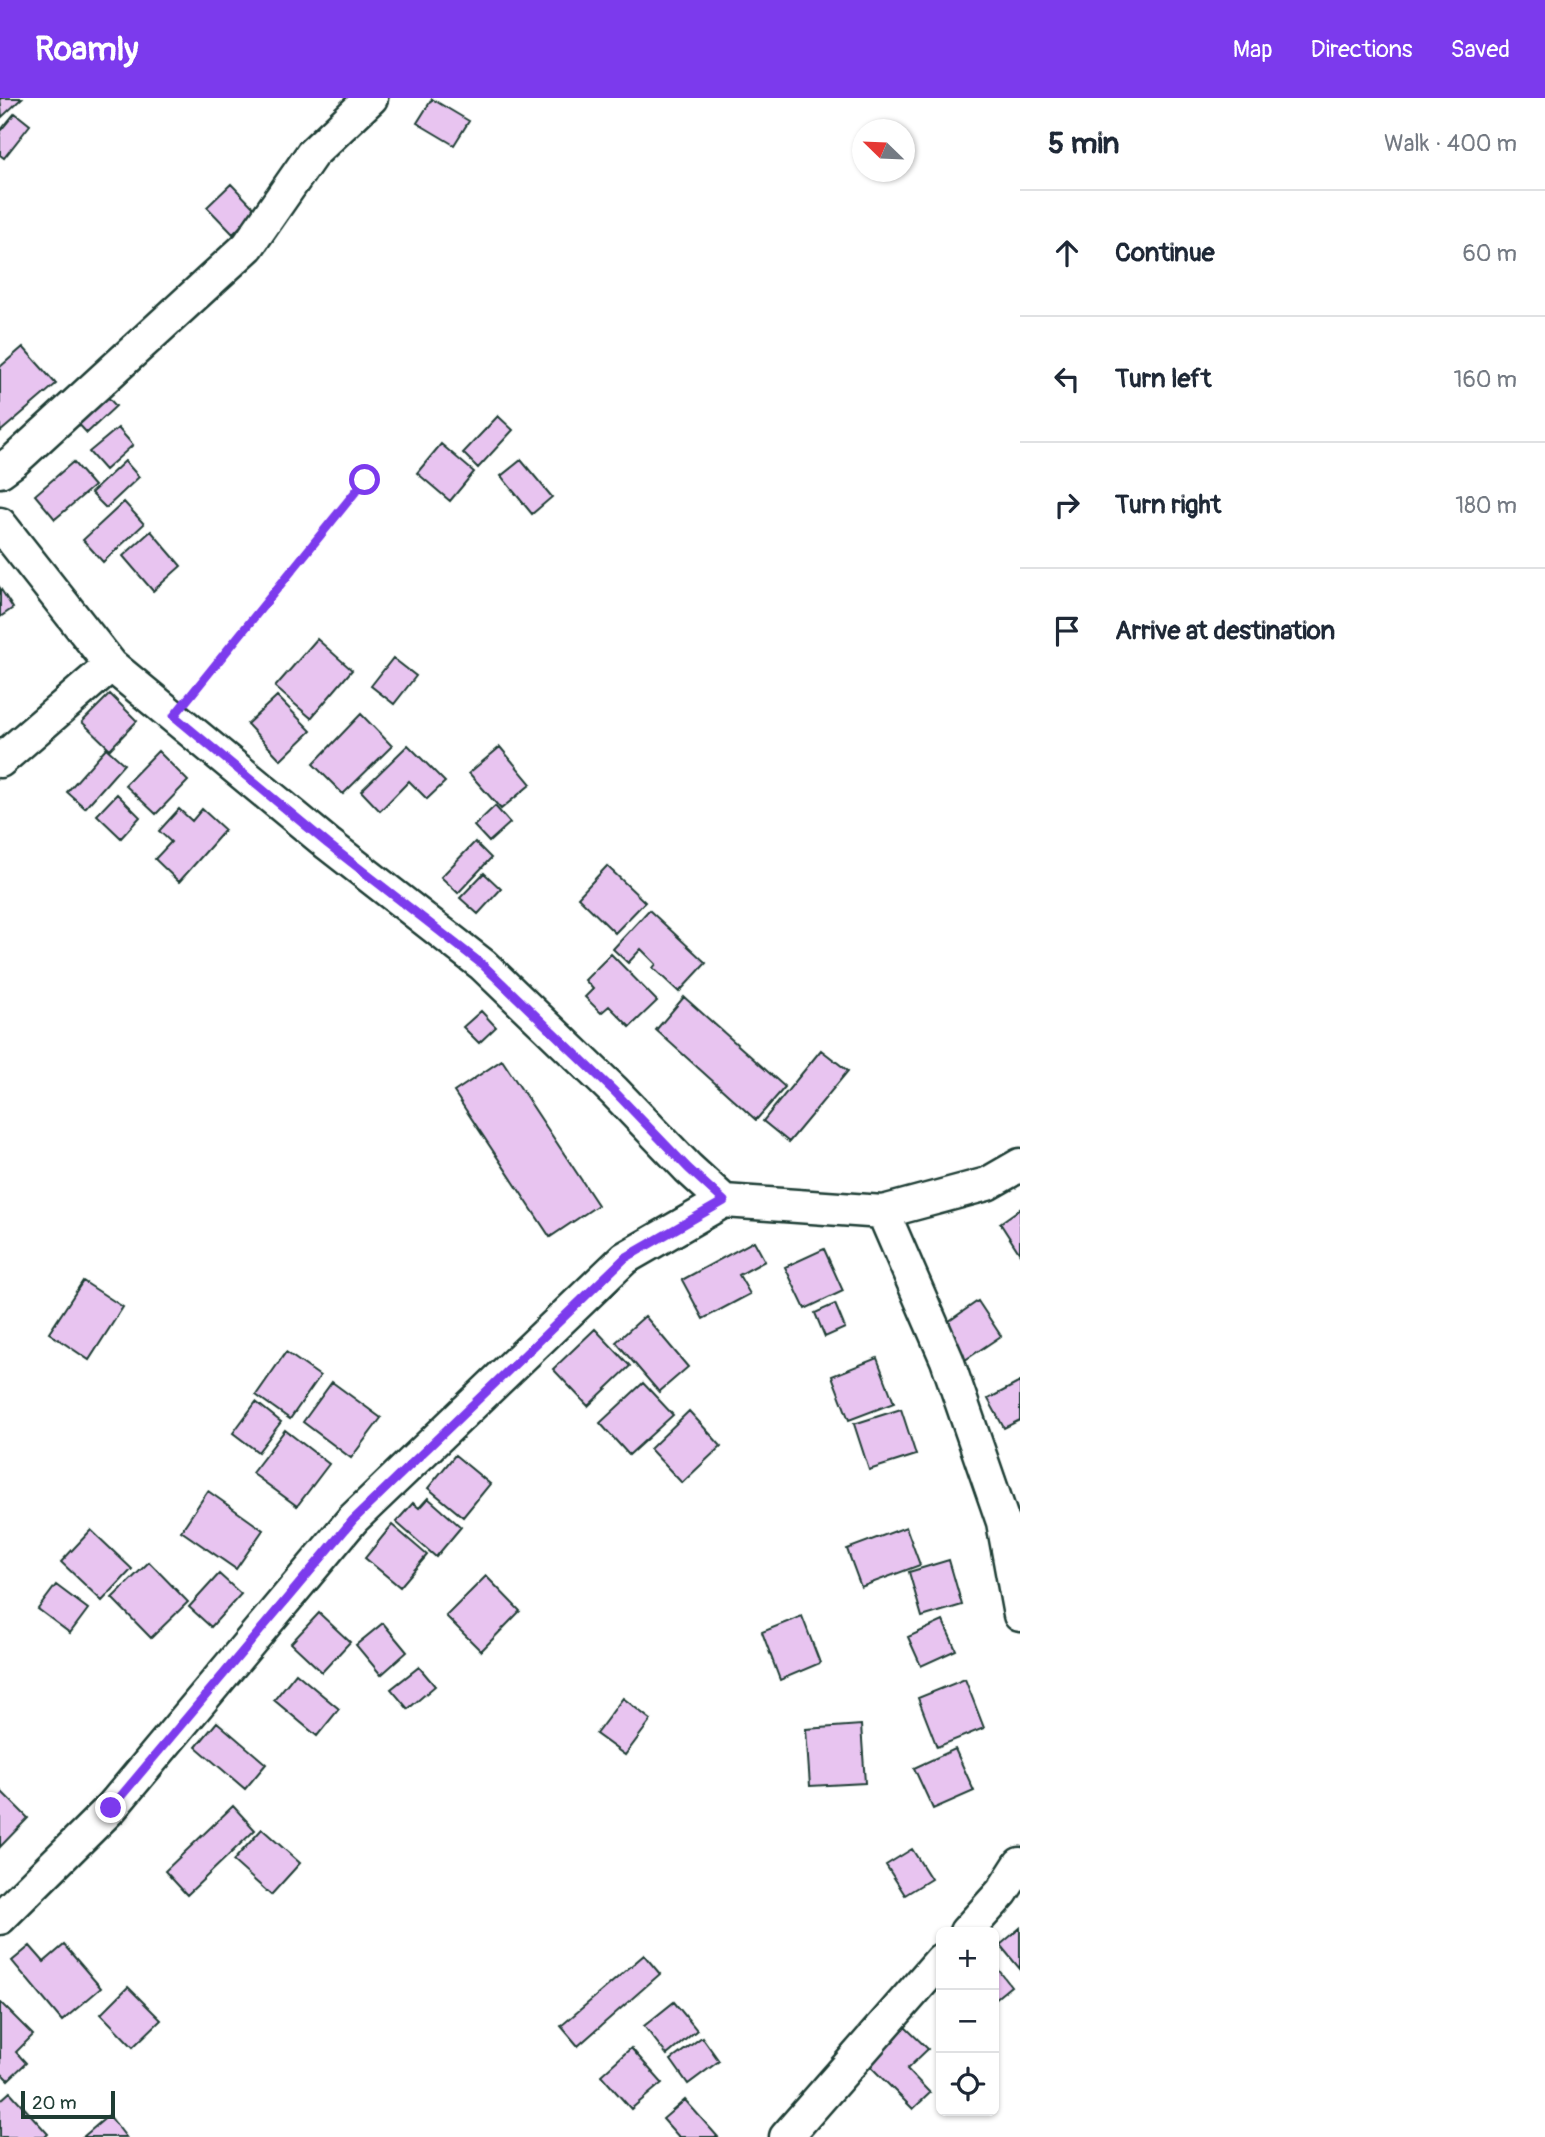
<!DOCTYPE html>
<meta charset="utf-8">
<style>
body{margin:0;font-family:Pangolin,sans-serif;background:#f6f6f7;color:#1f2937}
.controls{position:absolute;right:21px;bottom:21px;display:grid;overflow:hidden;border-radius:10px;box-shadow:0 2px 5px #0004}
.controls button{width:63px;height:63px;display:grid;place-items:center;padding:0;border:0;border-bottom:2px solid #e0e1e3;background:#fff;color:#1f2937;font:35px sans-serif}
.compass{position:absolute;left:852px;top:21px;width:63px;height:63px;border-radius:50%;background:#fff;box-shadow:0 2px 5px #0004;rotate:293deg}
.scale{position:absolute;left:21px;bottom:18px;width:94px;box-sizing:border-box;padding-left:7px;border:4px solid #1f3d34;border-top:0;font-size:19px;line-height:24px;white-space:nowrap;color:#1f3d34;-webkit-text-stroke:5px #fff;paint-order:stroke}
.stop{position:absolute;width:21px;height:21px;margin:-16px;border:5px solid #7c3aed;border-radius:50%;background:#fff}
.stop.end{background:#7c3aed;border-color:#fff;box-shadow:0 2px 7px #0008}
.list{margin:0;padding:0;list-style:none}
h2{display:flex;justify-content:space-between;align-items:center;height:91px;margin:0;padding:0 28px;font-size:30px}
h2 small{font-size:23px;font-weight:400;color:#747a83}
.list li{display:grid;grid-template-columns:46px 1fr auto;gap:21px;align-items:center;box-sizing:border-box;height:126px;padding:0 28px;border-top:2px solid #e0e1e3}
.list b{display:block;font-size:26px;white-space:nowrap}
.list em{font-size:23px;font-style:normal;color:#747a83}
.icon{flex:none;width:38px;height:38px;fill:none;stroke:currentColor;stroke-width:2;stroke-linecap:round;stroke-linejoin:round}
.map{position:relative;flex:none;width:1020px;height:2039px;overflow:hidden}
header{display:flex;align-items:center;gap:42px;box-sizing:border-box;height:98px;padding:0 35px;background:#7c3aed;color:#fff}
header strong{font-size:33px}
nav{display:flex;gap:38px;margin-inline-start:auto;font-size:24px}
main{display:flex}
aside{flex:1;background:#fff}
.map>svg:first-child{display:block}
.building{fill:#e8c4f0;stroke:#1f3d34;stroke-width:2}
.lines{fill:none;stroke-linecap:round;stroke-linejoin:round}
.minor-casing{stroke:#1f3d34;stroke-width:37}
.path{stroke:#1f3d34;stroke-width:4.5;stroke-dasharray:2 5;stroke-linecap:butt}
.minor{stroke:#fff;stroke-width:32}
.route{stroke:#7c3aed;stroke-width:9}
</style>
<header>
<strong>Roamly</strong>
<nav><a>Map</a><a>Directions</a><a>Saved</a></nav>
</header>
<main>
<div class="map">
<svg width="1020" height="2039" viewBox="0 0 1020 2039">
<rect width="100%" height="100%" fill="#fff"/>
<filter id="ink" filterUnits="userSpaceOnUse"><feTurbulence type="fractalNoise" baseFrequency=".0143" numOctaves="2"/><feDisplacementMap in="SourceGraphic" scale="14" xChannelSelector="R" yChannelSelector="G"/><feConvolveMatrix kernelMatrix="1 2 1 2 8 2 1 2 1" color-interpolation-filters="sRGB"/></filter>
<g filter="url(#ink)">
<path class="building" d="M0,0H22L2,19Z
M432,1L469,23L454,47L417,25Z
M15,15L30,27L4,60L0,57V33Z
M231,86L256,112L233,136L207,109Z
M23,249L56,286L0,334V269Z
M103,294L116,308L87,335L74,321Z
M498,318L513,332L478,370L463,355Z
M118,330L133,347L105,372L89,354Z
M441,346L474,374L450,403L417,375Z
M521,362L552,399L532,416L501,378Z
M125,363L139,379L106,410L91,395Z
M73,364L94,388L55,421L35,397Z
M124,404L144,426L103,464L83,442Z
M151,433L181,468L153,493L123,458Z
M0,490L13,510L0,519Z
M317,541L352,572L311,620L275,589Z
M393,560L416,578L394,606L371,588Z
M110,596L137,623L110,651L82,624Z
M277,598L311,633L281,662L247,626Z
M361,616L392,648L343,696L313,666Z
M408,647L445,684L427,701L409,683L380,713L361,693Z
M500,649L531,686L501,711L469,675Z
M106,650L124,666L85,710L67,694Z
M158,653L188,683L156,716L125,687Z
M117,696L140,719L121,740L97,717Z
M495,708L510,725L489,744L474,728Z
M179,711L192,723L202,711L225,732L179,784L155,761L171,744L159,733Z
M475,744L491,760L458,795L441,779Z
M607,768L645,804L615,835L578,799Z
M484,775L501,791L478,816L460,800Z
M649,812L706,865L679,894L653,870L656,866L641,851L628,865L613,851Z
M611,856L657,903L630,929L609,908L601,915L585,899L593,891L585,882Z
M684,899L785,989L756,1022L656,932Z
M481,913L496,929L479,945L463,929Z
M821,952L848,973L789,1044L763,1023Z
M502,962L598,1107L550,1139L454,994Z
M1020,1111V1156L1000,1125Z
M754,1143L765,1163L739,1177L750,1196L703,1221L682,1182Z
M824,1151L843,1193L805,1211L785,1169Z
M83,1183L123,1209L89,1262L49,1235Z
M978,1203L1001,1238L965,1262L942,1228Z
M835,1206L845,1230L825,1239L815,1215Z
M645,1218L688,1269L659,1294L616,1244Z
M595,1231L630,1268L588,1308L553,1271Z
M286,1254L320,1278L290,1321L256,1297Z
M877,1260L894,1305L849,1322L832,1278Z
M332,1284L381,1320L351,1360L303,1324Z
M1020,1284V1322L1004,1330L988,1301Z
M643,1285L673,1317L629,1357L600,1325Z
M256,1304L281,1324L258,1354L233,1335Z
M901,1311L916,1357L869,1372L854,1326Z
M689,1313L721,1348L682,1385L650,1351Z
M285,1332L329,1366L297,1408L252,1375Z
M455,1357L490,1386L463,1419L428,1390Z
M208,1393L263,1432L236,1471L181,1433Z
M428,1400L461,1429L436,1459L396,1424L413,1405L419,1410Z
M392,1427L427,1457L400,1489L365,1460Z
M906,1429L920,1467L861,1489L847,1451Z
M91,1432L132,1471L102,1503L61,1464Z
M949,1462L962,1507L922,1519L909,1474Z
M149,1464L188,1504L151,1540L112,1500Z
M219,1476L241,1496L211,1529L189,1509Z
M486,1478L520,1513L481,1553L446,1518Z
M56,1487L88,1511L70,1535L38,1511Z
M319,1515L350,1544L322,1574L291,1545Z
M802,1518L820,1565L780,1582L762,1534Z
M943,1523L956,1552L921,1568L908,1539Z
M383,1525L407,1554L381,1577L356,1547Z
M419,1569L435,1588L408,1611L391,1591Z
M296,1575L339,1611L317,1638L274,1602Z
M965,1581L984,1630L937,1649L918,1600Z
M623,1600L651,1622L625,1657L596,1636Z
M217,1624L266,1666L245,1691L196,1649Z
M861,1627L865,1685L810,1688L806,1631Z
M955,1651L974,1693L933,1711L914,1670Z
M0,1692L28,1720L0,1749Z
M233,1708L255,1732L187,1797L165,1773Z
M262,1731L300,1765L271,1797L233,1763Z
M912,1751L931,1781L905,1797L886,1767Z
M1020,1830V1871L1000,1847Z
M64,1847L101,1890L62,1923L12,1863L30,1848L44,1864Z
M644,1857L660,1876L578,1948L561,1928Z
M994,1866L1011,1888L994,1902Z
M128,1889L161,1922L133,1949L101,1916Z
M0,1904L33,1937L16,1954L26,1965L8,1982L0,1974Z
M674,1904L697,1932L667,1957L644,1928Z
M905,1929L928,1951L907,1971L930,1995L913,2011L868,1966Z
M702,1939L719,1963L688,1986L671,1962Z
M631,1950L662,1985L631,2011L601,1977Z
M10,1994L48,2036L45,2039H0V2003Z
M685,2002L718,2039H679L663,2021Z
M109,2017L126,2039H83Z"/>
<g class="lines">
<defs>
<path id="minor" d="M0,373L15,362L248,148L312,56L371,0
M0,426L111,567L328,746L483,867L614,993L688,1070L724,1103L883,1114L987,1086L1020,1067
M0,663L111,567
M883,1114L947,1262L1003,1424L1020,1517
M0,1820L111,1710L353,1421L625,1160L724,1103
M966,1834L1002,1794L1020,1766
M786,2039L941,1862"/>
</defs>
<use href="#minor" class="minor-casing"/>
<path class="path" d="M192,596L365,382"/>
<use href="#minor" class="minor"/>
</g>
</g>
<g class="lines" filter="url(#ink)">
<path class="route" d="M111,1710L353,1422L625,1160L724,1103L688,1070L614,993L483,867L328,746L174,618L365,382"/>
</g>
</svg>
<div class="controls">
<button>+</button>
<button>−</button>
<button><svg class="icon" aria-label="locate" viewBox="0 0 24 24"><circle cx="12" cy="12" r="6"/><path d="M12 2v4M12 18v4M2 12h4M18 12h4"/></svg></button>
</div>
<svg class="compass" viewBox="-18 -18 36 36"><path d="M0-13l5 13h-10z" fill="#e53935"/><path d="M0 13l5-13h-10z" fill="#747a83"/></svg>
<div class="scale">20 m</div>
<div class="stop" style="left:365px;top:382px"></div>
<div class="stop end" style="left:111px;top:1710px"></div>
</div>
<aside>
<h2>5 min<small>Walk · 400 m</small></h2>
<ul class="list">
<li><svg class="icon" aria-label="ahead" viewBox="0 0 24 24"><path d="M12 20V5M6 11l6-6 6 6"/></svg><div><b>Continue</b></div><em>60 m</em></li>
<li><svg class="icon" aria-label="left" viewBox="0 0 24 24"><path d="M17 20v-9H6M10 6l-5 5 5 5"/></svg><div><b>Turn left</b></div><em>160 m</em></li>
<li><svg class="icon" aria-label="right" viewBox="0 0 24 24"><path d="M7 20v-9h11M14 6l5 5-5 5"/></svg><div><b>Turn right</b></div><em>180 m</em></li>
<li><svg class="icon" aria-label="arrive" viewBox="0 0 24 24"><path d="M6 21V4h12l-3 4 3 4H6"/></svg><div><b>Arrive at destination</b></div></li>
</ul>
</aside>
</main>
